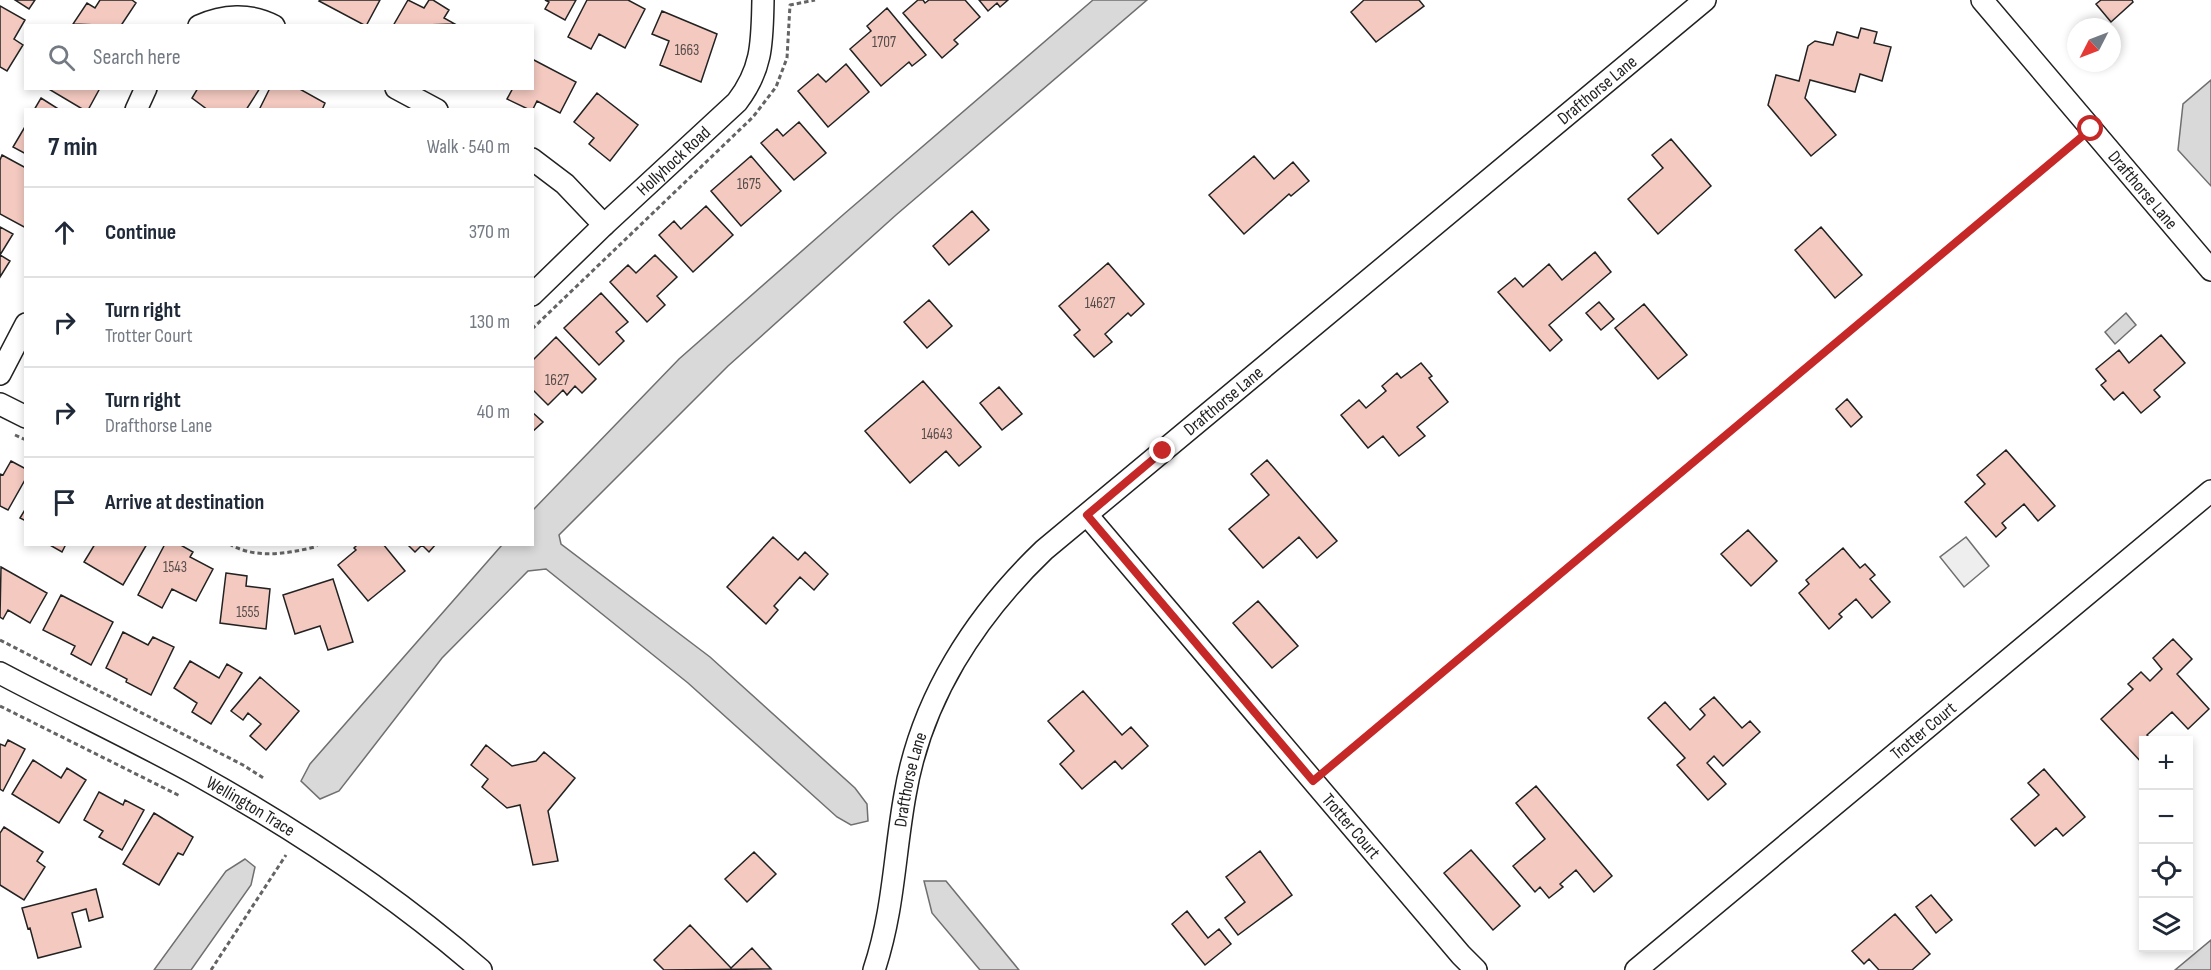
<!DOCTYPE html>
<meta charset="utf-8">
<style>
body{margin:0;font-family:"Sofia Sans Condensed",sans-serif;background:#f6f6f7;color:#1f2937}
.controls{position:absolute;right:18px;bottom:18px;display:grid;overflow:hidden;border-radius:0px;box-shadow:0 3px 9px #0003}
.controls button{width:54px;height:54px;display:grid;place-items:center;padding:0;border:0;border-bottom:2px solid #e0e1e3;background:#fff;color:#1f2937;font:30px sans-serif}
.compass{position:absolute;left:2067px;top:18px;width:54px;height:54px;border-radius:50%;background:#fff;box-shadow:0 3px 9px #0003;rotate:228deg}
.stop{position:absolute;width:18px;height:18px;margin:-14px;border:4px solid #c62828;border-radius:50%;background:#fff}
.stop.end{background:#c62828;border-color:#fff;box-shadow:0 2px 6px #0008}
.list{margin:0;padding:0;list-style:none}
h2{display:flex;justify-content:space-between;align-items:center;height:78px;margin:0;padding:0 24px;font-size:26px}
h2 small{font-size:20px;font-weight:400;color:#747a83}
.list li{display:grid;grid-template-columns:39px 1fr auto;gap:18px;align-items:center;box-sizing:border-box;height:90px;padding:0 24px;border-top:2px solid #e0e1e3}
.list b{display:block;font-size:22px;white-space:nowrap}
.list p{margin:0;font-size:20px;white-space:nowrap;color:#747a83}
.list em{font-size:20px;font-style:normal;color:#747a83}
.icon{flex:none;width:33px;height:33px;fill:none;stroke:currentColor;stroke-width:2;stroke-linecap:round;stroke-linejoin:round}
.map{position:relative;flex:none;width:2211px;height:970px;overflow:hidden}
.search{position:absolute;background:#fff;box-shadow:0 3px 9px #0003;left:24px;top:24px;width:510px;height:66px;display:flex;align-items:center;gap:15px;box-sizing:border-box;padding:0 21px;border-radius:0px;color:#747a83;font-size:22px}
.panel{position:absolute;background:#fff;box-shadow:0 3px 9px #0003;left:24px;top:108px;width:510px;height:438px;border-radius:0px}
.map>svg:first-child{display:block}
.green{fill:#eee;stroke:#6f6f6f;stroke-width:1.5}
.water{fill:#d9d9d9;stroke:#6f6f6f;stroke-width:1.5}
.building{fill:#f3c9c0;stroke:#222;stroke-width:1.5}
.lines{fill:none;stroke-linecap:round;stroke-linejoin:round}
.minor-casing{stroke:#222;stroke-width:24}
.path{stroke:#646464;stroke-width:3;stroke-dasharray:4.5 3;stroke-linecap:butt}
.minor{stroke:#fff;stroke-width:21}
.route{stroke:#c62828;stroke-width:8}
.labels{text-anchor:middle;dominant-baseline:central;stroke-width:4.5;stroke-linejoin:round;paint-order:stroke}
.number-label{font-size:15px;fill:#564c4a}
.street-label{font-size:18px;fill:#222;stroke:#fff}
</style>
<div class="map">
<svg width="2211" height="970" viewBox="0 0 2211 970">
<rect width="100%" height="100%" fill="#fff"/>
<path class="green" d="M1966,537L1989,566L1964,587L1940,557Z"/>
<path class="water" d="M1093,0H1147L896,215L728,366L559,535L561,544L710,657L855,788L867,804L868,821L851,825L837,817L688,683L546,569L528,571L442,658L339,791L320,799L301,781L310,764L502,545L532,544L533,510L679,359L844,214Z
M2211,80V186L2178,150L2183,104Z
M2126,313L2136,325L2115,344L2105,332Z
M245,859L255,867L251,885L191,970H154L226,871Z
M924,881H946L1019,970H980L932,913Z
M2211,940V970H2175Z"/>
<path class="building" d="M15,0H35L29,9Z
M100,0H132L136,3L122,24L124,26L73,24L87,3L95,8Z
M320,0H380L366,26L319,1Z
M408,0L424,8L429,0H433L449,10L444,18L455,24L393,26Z
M545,0H576L565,20L545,9L549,2Z
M587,0H628L645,9L625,48L599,34L591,49L568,37Z
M918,0H923L925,3L929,0H965L980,17L954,40L958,44L942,58L903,13Z
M979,0H1008L1000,7L997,3L988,11Z
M1364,0H1419L1424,6L1376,42L1351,12Z
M2101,0H2132L2133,2L2111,22L2096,4Z
M0,6L25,20L14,39L23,45L7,71L0,67Z
M887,8L926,55L912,66L909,62L881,86L850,49L871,31L867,26Z
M662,11L717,34L701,82L660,65L669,41L652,34Z
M1861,28L1877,32L1874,43L1891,47L1882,81L1860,74L1855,92L1810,80L1805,98L1836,135L1811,156L1768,105L1776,75L1799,81L1808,46L1815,41L1833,45L1837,32L1858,38Z
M532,59L576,82L560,113L537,101L532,111L507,99L513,88H532Z
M846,64L869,92L828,127L798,91L818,74L826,82Z
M47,88H100L88,110H84Z
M198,88L232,89L260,88L246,110H208L192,98Z
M270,88H298L325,103L322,110H259Z
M597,93L638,125L610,161L589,144L594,138L574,122Z
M41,98L60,110H34Z
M799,122L826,153L794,180L761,143L777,129L783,136Z
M26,125V154L13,147Z
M1671,139L1711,186L1658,234L1628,199L1663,168L1652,155Z
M2,155L26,168V228L0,214V160Z
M751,156L781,191L741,226L711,191Z
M1254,156L1274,179L1293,162L1309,181L1291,196L1289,194L1244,234L1209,195Z
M706,206L733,235L693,272L659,235L674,221L681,229Z
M972,211L989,230L949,265L933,246Z
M0,227L13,234L0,255L10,261L0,277Z
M1821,227L1862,275L1835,298L1795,250Z
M1595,252L1611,272L1549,325L1562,340L1550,351L1498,292L1515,278L1523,287L1549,264L1562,280Z
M655,255L677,277L657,296L665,305L647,322L610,282L628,265L636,273Z
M1108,263L1144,304L1131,316L1128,313L1105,334L1112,342L1094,357L1074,335L1080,330L1059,306Z
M601,293L628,322L616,332L624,341L599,365L564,328Z
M929,300L952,326L927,348L904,322Z
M1599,302L1614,319L1601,330L1586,313Z
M1644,304L1687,355L1658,379L1615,328Z
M2161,335L2185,363L2154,390L2160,397L2141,413L2123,392L2114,400L2101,385L2106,381L2096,369L2119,350L2129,363Z
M556,337L596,379L582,393L575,386L567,395L563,390L548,405L532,389V361Z
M1421,363L1432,376L1429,378L1448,402L1417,427L1425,436L1399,456L1383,436L1368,448L1341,415L1359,400L1366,408L1386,391L1382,386L1397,373L1401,378Z
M923,381L981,447L959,466L946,451L910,483L865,431Z
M999,387L1022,414L1002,430L980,403Z
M1847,399L1862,417L1851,427L1836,409Z
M532,412L543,422L532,432Z
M2006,450L2055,506L2038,521L2024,504L2002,523L2006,528L1996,537L1965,502L1985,484L1977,475Z
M1267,460L1337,541L1317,558L1299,537L1263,568L1229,529L1269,495L1251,474Z
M11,461L26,469V478L8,510L0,506V474L3,475Z
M26,508V521L20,518Z
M1748,530L1777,561L1751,586L1721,554Z
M773,537L798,560L805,552L828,574L814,590L800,577L774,606L778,610L766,624L727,587Z
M48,544H66L62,552Z
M95,544H147L123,585L84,562Z
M165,544H179L193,552L190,557L213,569L196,601L172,589L162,608L138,595Z
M358,544H383L405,571L368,601L338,565L356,550L354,548Z
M407,544H436L429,552L422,545L415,552Z
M1843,548L1860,568L1865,564L1875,575L1870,579L1890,602L1872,618L1856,599L1839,614L1842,617L1829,629L1799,593L1809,584L1806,580Z
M1,567L47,593L30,623L8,610L3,619L0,617Z
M226,573L247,576L246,586L270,589L266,629L220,623Z
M333,579L353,642L328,650L320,626L295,634L283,595Z
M61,595L113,622L91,665L71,654L75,646L43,630Z
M1258,601L1298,646L1272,668L1233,623Z
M123,632L148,645L153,637L174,647L151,695L126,682L127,679L106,668Z
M2173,639L2192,659L2177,674L2209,709L2188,729L2172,712L2147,735L2152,740H2144V765L2101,719L2133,689L2128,684L2141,672L2150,681L2162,669L2153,658Z
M190,661L219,678L227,664L242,673L211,724L192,712L197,703L174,688Z
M260,677L299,711L266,750L250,736L261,724L248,713L243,720L231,711Z
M1083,691L1122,735L1131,727L1148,746L1122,769L1115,761L1082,789L1060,764L1074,751L1048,721Z
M1714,697L1742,728L1750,721L1760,732L1723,766L1714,756L1707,763L1726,784L1708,800L1677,765L1685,758L1648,718L1665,702L1690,730L1705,715L1700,709Z
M8,740L25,749L3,791L0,789V744L5,746Z
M486,745L512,766L536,761L544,752L575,778L548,811L558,861L533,865L520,805L507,808L482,787L488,779L471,765Z
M33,760L61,778L67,768L86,780L59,823L12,794Z
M2044,769L2085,817L2063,836L2056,828L2035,846L2011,819L2039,795L2028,783Z
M1536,786L1612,876L1594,892L1576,870L1560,884L1563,887L1549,898L1540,887L1535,892L1513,866L1545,839L1516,803Z
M99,792L123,805L125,800L144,810L122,850L99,837L103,831L84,820Z
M154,813L193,837L183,855L178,853L159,885L123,864Z
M4,827L43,852L37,861L45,867L24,900L0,885V833Z
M1471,850L1520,906L1493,930L1444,873Z
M1260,851L1292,895L1238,935L1225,918L1245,902L1226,877Z
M754,852L776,874L747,902L725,879Z
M96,889L103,917L89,921L86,909L72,913L81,947L38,958L30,928L28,929L22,908Z
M1931,895L1952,920L1936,933L1916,907Z
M1187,911L1208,938L1219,929L1231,944L1205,965L1172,924Z
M1895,914L1930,954L1912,970H1879L1869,959L1864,964L1852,951Z
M690,925L731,968L752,948L771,969L664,970L654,960Z"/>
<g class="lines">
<defs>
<g id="minor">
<path id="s1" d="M1982,0L2211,270"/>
<path d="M199,26C223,15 250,13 274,26"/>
<path d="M396,88L437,110"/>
<path d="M136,110L146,88"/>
<path d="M532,159L565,184L604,225"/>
<path id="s2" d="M532,295L604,225L737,102C763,68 762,41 763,0"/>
<path d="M0,374L26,324"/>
<path d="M0,404L26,417"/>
<path id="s3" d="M1087,515L1461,955L1476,970"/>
<path id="s4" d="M0,673C64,707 130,738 194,773C295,829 393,894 481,970"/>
<path id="s5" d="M874,970C894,910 894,856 905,795C921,699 975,616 1044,550L1705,0"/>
<path id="s6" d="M1636,970L2211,491"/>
</g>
</defs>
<use href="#minor" class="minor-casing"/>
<path class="path" d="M532,329L753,117L776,87L787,58L790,5L815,0
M15,435L26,440
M229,544C256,559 285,554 315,547L318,544
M0,640L243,765L265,779
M0,706L180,796
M1328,768L2078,141
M211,970L286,855"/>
<use href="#minor" class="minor"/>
</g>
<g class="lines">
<path class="route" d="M1163,451L1087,515L1313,781L2091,129"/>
</g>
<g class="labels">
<g class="number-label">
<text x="884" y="42">1707</text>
<text x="687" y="50">1663</text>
<text x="749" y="184">1675</text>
<text x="1100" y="303">14627</text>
<text x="557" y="380">1627</text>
<text x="937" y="434">14643</text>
<text x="175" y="567">1543</text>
<text x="248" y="612">1555</text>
</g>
<g class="street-label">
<text stroke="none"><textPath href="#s5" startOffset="1184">Drafthorse Lane</textPath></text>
<text stroke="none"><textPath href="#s2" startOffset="195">Hollyhock Road</textPath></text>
<text stroke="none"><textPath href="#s1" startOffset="249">Drafthorse Lane</textPath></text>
<text stroke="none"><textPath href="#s5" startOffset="698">Drafthorse Lane</textPath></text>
<text stroke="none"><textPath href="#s6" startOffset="374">Trotter Court</textPath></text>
<text stroke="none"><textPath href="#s5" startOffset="194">Drafthorse Lane</textPath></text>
<text stroke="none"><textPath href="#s4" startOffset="284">Wellington Trace</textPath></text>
<text stroke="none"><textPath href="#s3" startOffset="408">Trotter Court</textPath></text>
</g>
</g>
</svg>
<div class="controls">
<button>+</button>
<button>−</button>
<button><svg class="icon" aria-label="locate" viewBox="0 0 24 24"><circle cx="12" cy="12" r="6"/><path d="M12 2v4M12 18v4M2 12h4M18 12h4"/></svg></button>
<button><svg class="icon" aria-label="layers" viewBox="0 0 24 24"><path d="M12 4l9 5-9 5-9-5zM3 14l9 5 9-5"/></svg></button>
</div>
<svg class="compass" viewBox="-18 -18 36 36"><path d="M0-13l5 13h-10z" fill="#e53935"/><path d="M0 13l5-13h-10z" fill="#747a83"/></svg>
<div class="stop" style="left:2091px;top:129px"></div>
<div class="stop end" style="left:1163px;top:451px"></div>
<div class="search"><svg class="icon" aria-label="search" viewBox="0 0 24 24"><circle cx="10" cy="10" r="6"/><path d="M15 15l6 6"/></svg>Search here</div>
<section class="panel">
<h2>7 min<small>Walk · 540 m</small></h2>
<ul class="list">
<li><svg class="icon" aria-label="ahead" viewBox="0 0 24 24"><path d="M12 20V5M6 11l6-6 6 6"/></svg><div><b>Continue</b></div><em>370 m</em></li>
<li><svg class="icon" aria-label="right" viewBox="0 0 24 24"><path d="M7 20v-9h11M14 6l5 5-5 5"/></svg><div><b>Turn right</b><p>Trotter Court</p></div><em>130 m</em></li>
<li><svg class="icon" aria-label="right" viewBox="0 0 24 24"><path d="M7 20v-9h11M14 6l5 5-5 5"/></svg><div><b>Turn right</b><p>Drafthorse Lane</p></div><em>40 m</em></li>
<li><svg class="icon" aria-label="arrive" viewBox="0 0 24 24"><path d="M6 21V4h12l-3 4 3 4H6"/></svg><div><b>Arrive at destination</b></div></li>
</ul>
</section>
</div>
